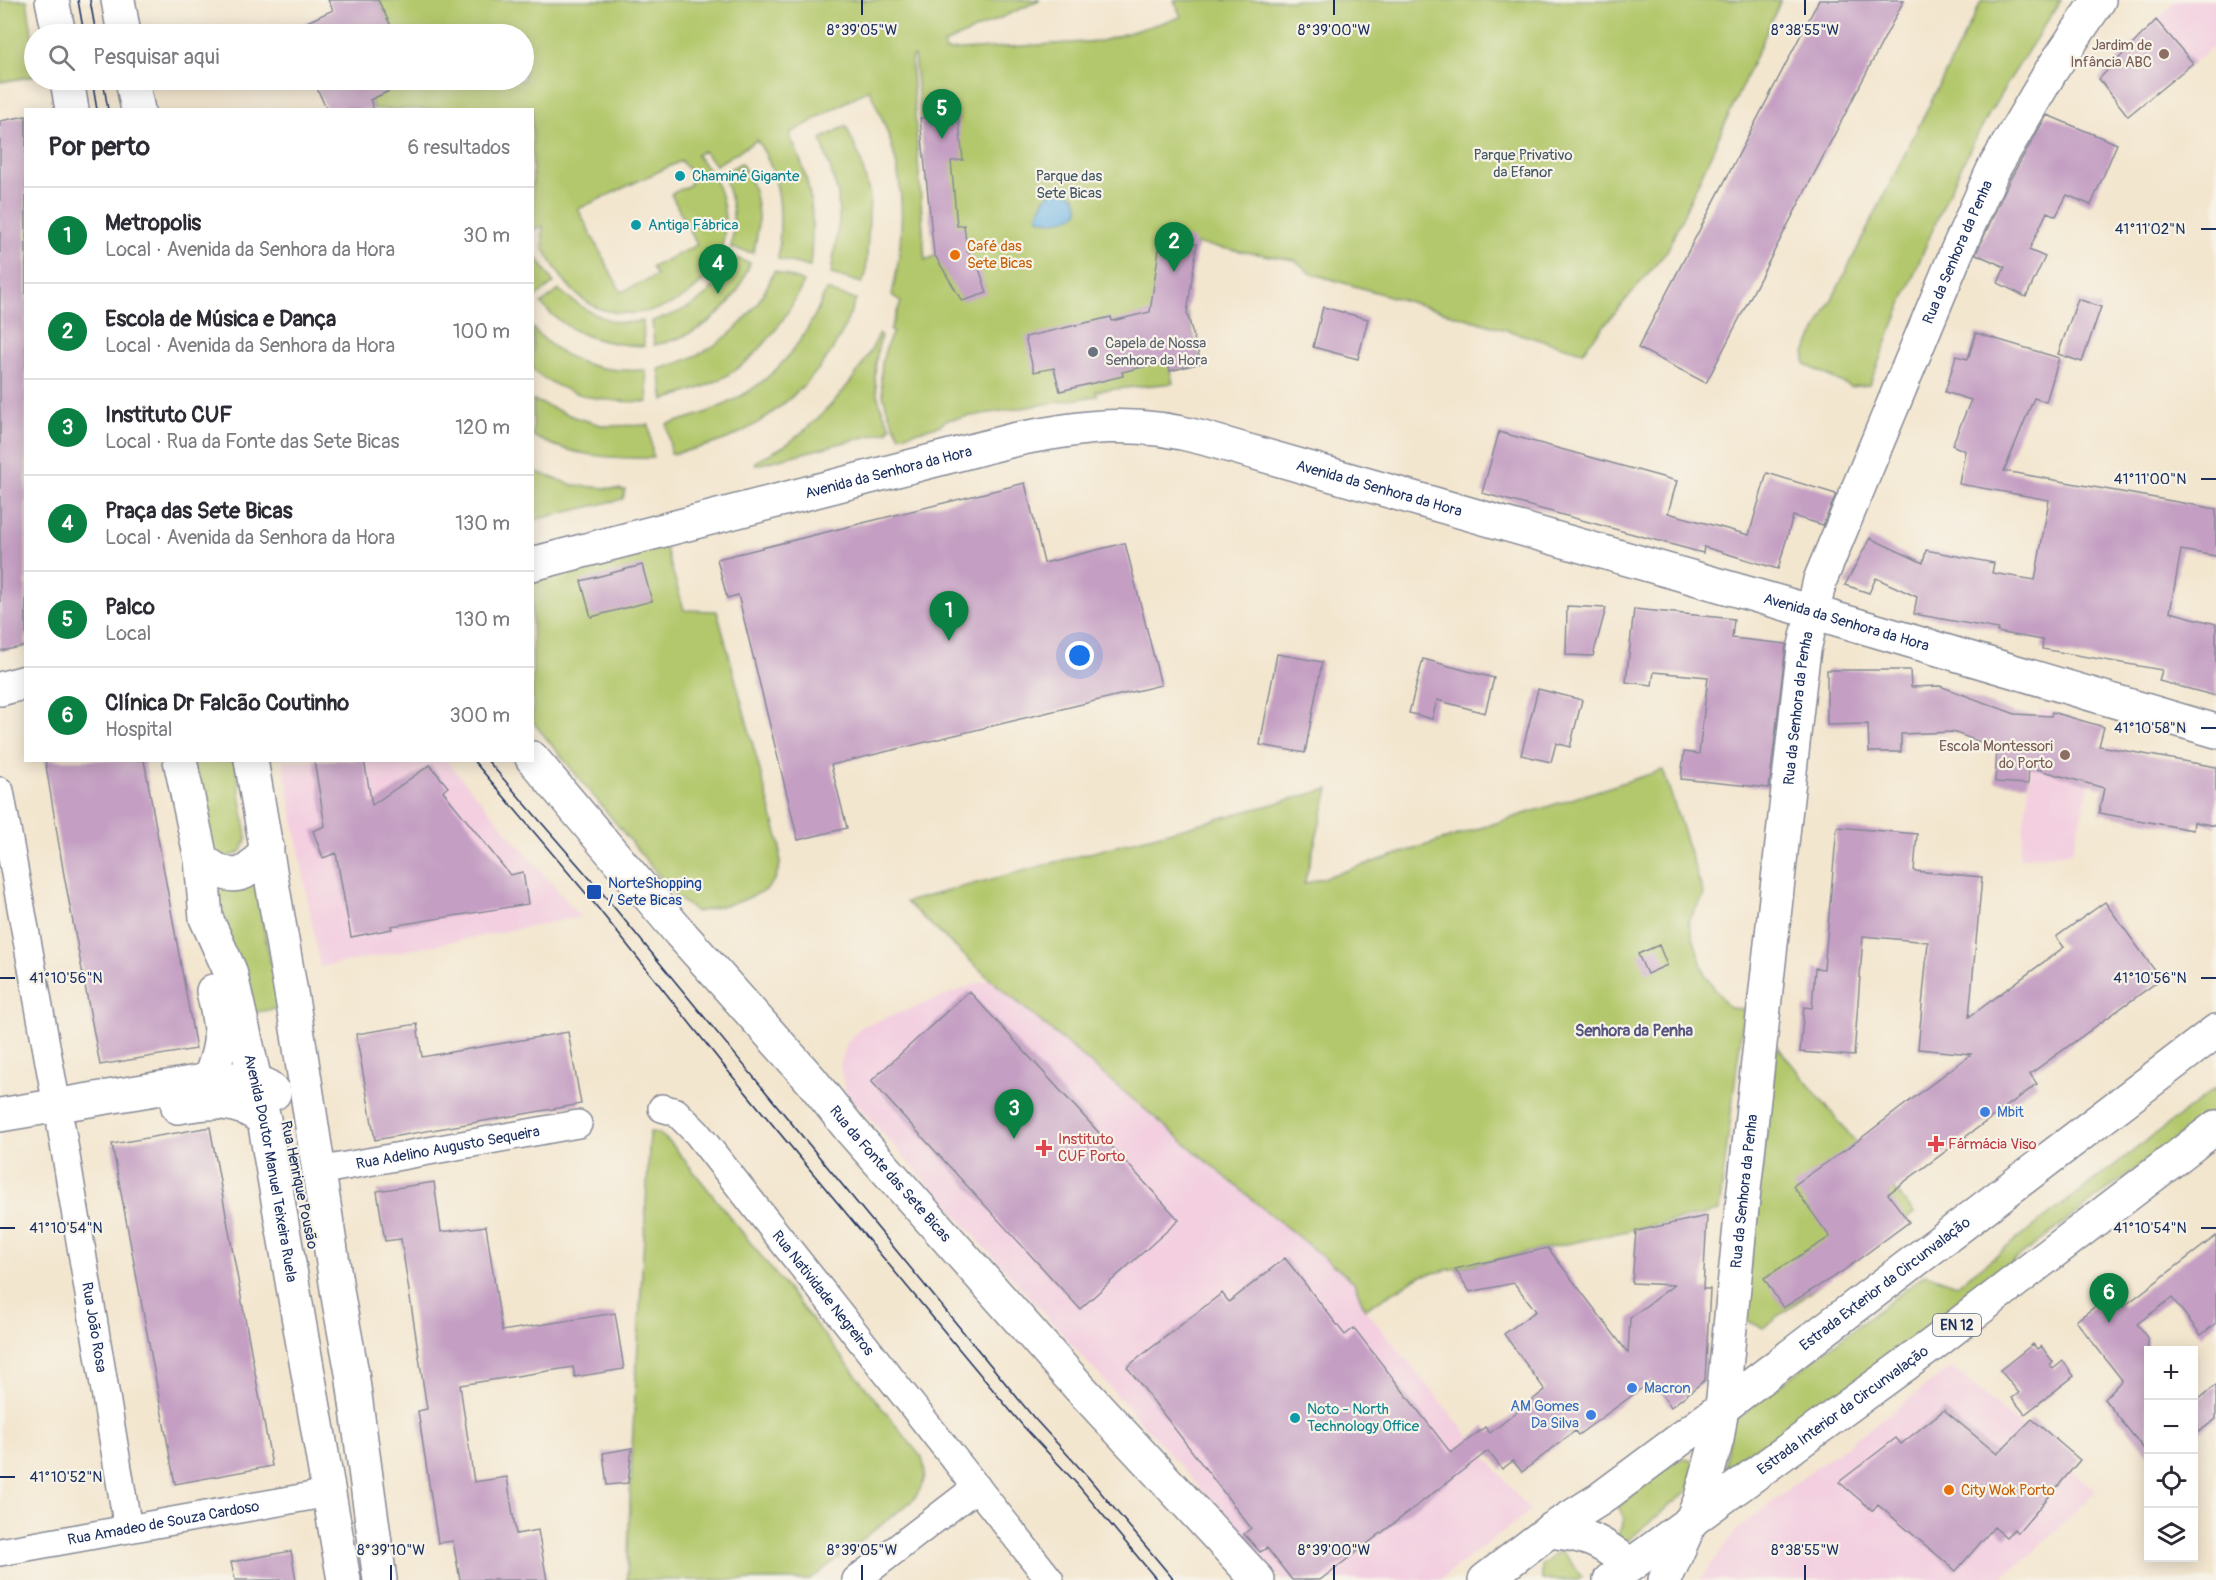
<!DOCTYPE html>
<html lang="pt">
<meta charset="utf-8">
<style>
body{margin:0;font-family:Pangolin,sans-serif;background:#f7f7f7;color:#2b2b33}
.controls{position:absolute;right:18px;bottom:18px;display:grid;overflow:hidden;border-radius:0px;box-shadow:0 3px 15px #0003}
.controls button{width:54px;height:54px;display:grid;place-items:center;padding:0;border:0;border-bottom:2px solid #e1e1e2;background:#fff;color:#2b2b33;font:30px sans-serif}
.you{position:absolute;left:1080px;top:656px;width:21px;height:21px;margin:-15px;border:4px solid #fff;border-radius:50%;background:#1a73e8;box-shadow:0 0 0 9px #1a73e833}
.badge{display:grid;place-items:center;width:39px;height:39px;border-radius:50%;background:#0b8043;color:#fff;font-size:20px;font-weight:700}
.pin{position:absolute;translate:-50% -50px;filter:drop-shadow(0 2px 3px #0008)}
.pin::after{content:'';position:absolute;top:32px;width:21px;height:18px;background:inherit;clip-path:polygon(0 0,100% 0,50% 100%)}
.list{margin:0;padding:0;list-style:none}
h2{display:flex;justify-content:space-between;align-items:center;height:78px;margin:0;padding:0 24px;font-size:26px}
h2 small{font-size:20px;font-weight:400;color:#7c7c81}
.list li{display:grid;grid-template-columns:39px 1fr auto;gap:18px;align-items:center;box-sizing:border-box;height:96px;padding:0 24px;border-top:2px solid #e1e1e2}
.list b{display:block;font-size:22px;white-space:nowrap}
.list p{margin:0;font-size:20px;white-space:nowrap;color:#7c7c81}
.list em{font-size:20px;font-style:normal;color:#7c7c81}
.icon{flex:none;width:33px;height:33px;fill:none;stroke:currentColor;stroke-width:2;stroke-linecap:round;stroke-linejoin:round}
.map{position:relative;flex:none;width:2216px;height:1580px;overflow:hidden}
.search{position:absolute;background:#fff;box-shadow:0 3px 15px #0003;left:24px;top:24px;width:510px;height:66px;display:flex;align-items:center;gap:15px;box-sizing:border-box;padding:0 21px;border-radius:33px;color:#7c7c81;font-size:22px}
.panel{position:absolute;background:#fff;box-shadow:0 3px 15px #0003;left:24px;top:108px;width:510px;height:654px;border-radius:0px}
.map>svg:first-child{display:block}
.built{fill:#f3cfe0}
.green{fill:#b3c86c;stroke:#677c65;stroke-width:1.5;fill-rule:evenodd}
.water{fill:#70b8e7;stroke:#4674a2;stroke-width:1.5}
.building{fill:#c49fc3}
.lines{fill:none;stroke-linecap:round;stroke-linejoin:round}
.street-casing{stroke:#878a96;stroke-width:30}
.secondary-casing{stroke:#878a96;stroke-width:36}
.primary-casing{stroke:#878a96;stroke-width:36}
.street{stroke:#fff;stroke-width:27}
.secondary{stroke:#fff;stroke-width:33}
.primary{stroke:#fff;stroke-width:33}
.tram{stroke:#1b2f5e;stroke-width:1.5}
.ticks{fill:none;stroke:#1b2f5e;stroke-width:2}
.education-dot{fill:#8d6e63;stroke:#f7f3e8;stroke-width:2}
.culture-dot{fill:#0f9aa8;stroke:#f7f3e8;stroke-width:2}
.food-dot{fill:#e8710a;stroke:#f7f3e8;stroke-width:2}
.worship-dot{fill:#6b7280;stroke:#f7f3e8;stroke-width:2}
.transit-dot{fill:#1a4fb4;stroke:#f7f3e8;stroke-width:2}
.shop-dot{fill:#3f7fe0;stroke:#f7f3e8;stroke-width:2}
.health-dot{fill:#e0444e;stroke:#f7f3e8;stroke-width:2}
.labels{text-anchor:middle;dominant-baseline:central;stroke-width:4.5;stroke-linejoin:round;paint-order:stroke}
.shield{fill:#f7f3e8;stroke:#5d6a87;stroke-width:1.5}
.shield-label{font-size:14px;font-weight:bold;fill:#1b2f5e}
.education-label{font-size:15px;fill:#785e54;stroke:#f7f3e8;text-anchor:end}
.park-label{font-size:15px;fill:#415562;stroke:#f7f3e8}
.culture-label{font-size:15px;fill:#0d838f;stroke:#f7f3e8;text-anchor:start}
.food-label{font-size:15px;fill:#c56008;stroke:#f7f3e8;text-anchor:start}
.street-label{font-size:15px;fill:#1b2f5e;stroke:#f7f3e8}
.worship-label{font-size:15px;fill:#5b616d;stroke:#f7f3e8;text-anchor:start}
.transit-label{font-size:15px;fill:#164399;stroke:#f7f3e8;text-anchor:start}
.shop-label{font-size:15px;fill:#366cbe;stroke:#f7f3e8;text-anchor:start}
.health-label{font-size:15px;fill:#be3a42;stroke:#f7f3e8;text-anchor:start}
.neighbourhood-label{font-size:16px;font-weight:bold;fill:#565681;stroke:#f7f3e8}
.ticks-label{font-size:15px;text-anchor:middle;fill:#1b2f5e;stroke:#f7f3e8;stroke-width:4.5;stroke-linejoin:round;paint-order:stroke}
</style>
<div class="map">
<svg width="2216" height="1580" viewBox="0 0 2216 1580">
<rect width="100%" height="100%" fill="#f7f3e8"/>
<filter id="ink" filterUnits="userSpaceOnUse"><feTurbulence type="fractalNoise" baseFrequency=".0167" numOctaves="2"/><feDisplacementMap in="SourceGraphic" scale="12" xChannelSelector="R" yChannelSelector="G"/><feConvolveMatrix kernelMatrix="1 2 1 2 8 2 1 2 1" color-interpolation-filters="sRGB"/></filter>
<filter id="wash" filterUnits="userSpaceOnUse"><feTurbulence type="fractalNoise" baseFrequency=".008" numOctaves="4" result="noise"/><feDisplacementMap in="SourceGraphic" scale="24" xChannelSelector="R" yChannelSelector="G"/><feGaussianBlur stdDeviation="1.35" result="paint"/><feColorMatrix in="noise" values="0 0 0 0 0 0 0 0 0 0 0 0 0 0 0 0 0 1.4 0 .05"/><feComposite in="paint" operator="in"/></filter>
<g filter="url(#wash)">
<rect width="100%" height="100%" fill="#f3e6cf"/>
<path class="built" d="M2176,0H2216V44L2128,116L2100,80Z
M2040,709L2104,727L2072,852L2019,858Z
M283,761H447L580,917L320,967Z
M990,979L1260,1206L1354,1282L1365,1309L1530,1511L1439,1580H1282L845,1091L840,1065L847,1043L861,1027Z
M1952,1367L2096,1491L2026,1559L1997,1580H1700L1736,1531L1797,1482Z"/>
<path class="green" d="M0,0H27L34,48V76L0,82Z
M378,0H1040L944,44L946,51L1101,41L1181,17L1174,0H1781L1667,251L1582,352L1310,273L1295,260L1197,244L1184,302L1201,363L1170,371L1173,383L1096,391L1097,396L946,420L941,425L900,436C880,402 873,368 893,332L890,330L901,302L892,295C904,241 907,184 887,132C882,117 875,103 869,89L789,134C813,183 815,213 810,267L778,259C782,214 783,179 757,140L716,165L703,151L696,155C716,174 725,197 725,225C724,286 661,325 604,310C583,304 567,286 556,269C552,263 547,255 544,249C542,242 543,233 543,226L533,230L532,110L374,109L370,99L413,80H524V34H395ZM914,56L935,256L925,260L911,58ZM681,161L692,174L690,185L671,194L697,245L652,267L656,276L621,292L578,209Z
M1982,0H2061C2029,49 1997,97 1970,149C1932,224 1903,303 1871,381L1868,385L1851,387L1808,366L1805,363V353Z
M846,126L860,158L870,196L866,274L862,283L831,274L839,221L838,194L821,139Z
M741,163C759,189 762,223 753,253L731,248C736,215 733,203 723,173Z
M729,256L750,263C746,273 742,284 736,293C718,321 687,339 654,345L652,321C691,310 716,297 729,256Z
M537,258L554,283L533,299V259Z
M774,271L804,282C783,326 754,366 708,385C694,391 678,395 664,400L659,369C713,355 754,323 774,271Z
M559,290C575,303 597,318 618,322C626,324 635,322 643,321L644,346C602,344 571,336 541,304Z
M826,290L856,300C850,312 846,326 839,338C818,379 771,420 729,438C710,446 691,450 671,454L667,424C747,406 796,367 826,290Z
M533,328C564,363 600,373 646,370L648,402C604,402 570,398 533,371Z
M879,334L881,336C872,370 872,396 891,427L888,429L889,431L756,465L755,462C767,455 780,449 791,441C827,414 861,375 879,334Z
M533,400L574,417L605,426L649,425L653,458C612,459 570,456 533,436Z
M533,471L573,485L625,490L623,499L533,520Z
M665,546L684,610L717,611L780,845V865L775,879L766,890L741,901L697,912L677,898L533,722L532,578Z
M191,761H235L247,838L242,850L237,854L225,857L212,851Z
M1663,770L1704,896L1688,921L1705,975L1729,1008L1744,1009L1719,1211L1420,1276L1365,1309L1354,1282L1260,1206L990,979L906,902L1329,789L1304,884Z
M254,875L279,1008L246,1014L218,913L217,882Z
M1777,1046L1914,1213L1763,1328L1743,1319Z
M2216,1088V1108L1733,1473L1725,1469L1732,1422L1926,1274L1957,1285Z
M650,1132L658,1133L671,1143L922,1458C928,1476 924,1485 913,1500L810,1580H627L632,1448Z
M1685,1459L1692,1461L1695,1466L1687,1491L1626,1542L1615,1539L1622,1528L1624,1518L1618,1506L1675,1461Z
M1561,1550L1582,1577L1578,1580H1542V1565Z"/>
<path class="water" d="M1053,191H1066L1076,197L1079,210C1073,221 1050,223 1039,218L1038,215C1041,206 1044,196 1053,191Z"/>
<g id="blocks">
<path class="building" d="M328,0H378L395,34H281L333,10Z
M1819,0H1904L1706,383L1638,348Z
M2156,20L2193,63L2128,116L2099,79Z
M313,80H413L370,100L374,110H327Z
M958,114L963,160L951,161L957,226L964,225L967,251L978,265L987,293L962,301L934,254L920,118Z
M2047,115L2117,144L2091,205L2067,195L2056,216L2047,212L2029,250L2045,257L2026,297L1998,283L2005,267L1976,254L2010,179Z
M26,116V646L0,651V121Z
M1161,235L1194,239L1193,243L1197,244L1187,313L1201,363L1170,371L1167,361L1122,372L1123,376L1060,391L1054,368L1034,372L1025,337L1111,317L1112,321L1150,312Z
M2078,299L2101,307L2082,362L2058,354Z
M1323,307L1368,319L1358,359L1313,347Z
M1976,333L2059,358L2046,402L2034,398L2004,471L2216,509V556L2181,550L2170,612L2216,624V696L2159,681L2162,670L2042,649L2043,640L1997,632L1998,629L1914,614L1917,597L1876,578L1869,593L1845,585L1870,538L1923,563L1926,550L1994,563L1992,573L2035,580L2049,500L1959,484L1965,451L1952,445L1971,400L1945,392L1956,356L1968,359Z
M1499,432L1677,481L1668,513L1749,535L1767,473L1836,494L1823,525L1793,516L1778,569L1704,547L1703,553L1482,493Z
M1025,483L1044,563L1125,543L1161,685L831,765L847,828L798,840L738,595L727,598L717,559Z
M642,565L652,601L591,617L581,581Z
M1567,606L1606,608L1593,656L1566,655Z
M1634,609L1734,619L1732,638L1786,644L1769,788L1681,779L1684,752L1699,754L1708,677L1654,672L1652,685L1626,682Z
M1277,654L1322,662L1305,753L1260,745Z
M1423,659L1494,678L1485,713L1437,700L1432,719L1409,713Z
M1827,670H1910L1911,687L1940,686L2015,714L2051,716L2052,712L2104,727L2099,746L2216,767V826L2194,822L2193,830L2099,813L2104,788L2029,767L2028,784L1995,782L1997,748L1953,732L1901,734V752H1869L1868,724L1827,725Z
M1538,689L1582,700L1570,747L1556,743L1551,762L1521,755Z
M45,760H144L196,1049L100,1065L64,875Z
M314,760H364L372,805L430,765L448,787L443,791L510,875L523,872L528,904L391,926L392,929L351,937L336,853L323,858L313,831L325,826Z
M1837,827L1917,834L1914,871L1982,877L1969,1017L2064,947L2056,937L2105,902L2161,979L2030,1074L2037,1084L1888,1194L1909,1222L1843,1271L1783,1308L1764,1278L1830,1237L1793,1186L1852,1145L1971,1054L1918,1049L1928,942L1863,936L1854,1056L1800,1052L1804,1007L1812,1008L1815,968L1824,969Z
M1659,945L1667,965L1647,974L1638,954Z
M969,991L1179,1220L1080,1309L871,1081Z
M417,1024L422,1057L568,1032L581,1104L375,1140L356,1034Z
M210,1127L272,1466L175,1484L112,1144Z
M434,1182L441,1232L486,1226L502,1331L615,1313L624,1369L575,1377L573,1367L460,1385L474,1482L507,1477L516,1534L538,1530L547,1580H460L453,1541L438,1543L418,1411L427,1409L401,1239L385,1241L377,1191Z
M1707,1216L1703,1289H1710L1705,1380L1671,1407L1652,1381L1578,1435L1575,1431L1522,1472L1513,1461L1502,1469L1488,1451L1320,1580H1292L1267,1548L1260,1552L1244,1534L1251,1528L1127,1367L1222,1293L1229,1302L1285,1258L1345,1335L1354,1328L1451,1453L1485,1427L1490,1433L1545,1390L1504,1334L1536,1311L1514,1283L1470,1292L1455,1269L1548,1248L1628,1353L1630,1318L1674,1285L1632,1283L1636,1231Z
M2216,1236V1323L2201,1335L2172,1298L2137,1324L2148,1339V1454L2104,1399L2122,1380L2076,1321L2113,1293L2123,1307Z
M2033,1344L2037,1349L2041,1346L2053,1362L2050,1365L2053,1369L2063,1361L2074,1376L2025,1414L2012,1398L2019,1393L2000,1370Z
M2216,1385V1419L2193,1436V1404Z
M1944,1410L1997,1454L2032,1419L2080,1460L2018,1533L2014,1529L2006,1537L1994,1527L1956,1571L1878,1505L1873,1511L1839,1482L1896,1438L1901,1444Z
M632,1448L628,1483L607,1485L603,1453Z
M291,1551L296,1580H235L231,1562Z"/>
</g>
</g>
<g filter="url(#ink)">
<use href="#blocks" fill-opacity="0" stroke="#878a96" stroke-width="1.5"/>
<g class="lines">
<defs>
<g id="street">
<path d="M0,791L57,1106"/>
<path id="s1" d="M662,1108L676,1112L697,1133L1050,1580"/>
<path id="s2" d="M61,1126L128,1529"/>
<path id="s3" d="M318,1171L578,1124"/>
<path id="s4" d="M0,1552L329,1493"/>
<path d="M856,1580L977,1487"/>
</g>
<g id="secondary">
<path d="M52,0L59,34"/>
<path d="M118,0L124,34"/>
<path d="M67,80L72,110"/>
<path d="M132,80L138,110"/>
<path id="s5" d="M532,564L1013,440C1083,426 1133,419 1203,438L1782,603L2216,731"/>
<path d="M0,689L26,682"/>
<path id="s6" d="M532,758L680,933L811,1080L850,1129L1079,1387L1258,1580"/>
<path id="s7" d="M180,760L201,859L206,918L230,971L264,1120L344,1580"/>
<path d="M251,760L296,1022L339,1302L352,1373L380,1580"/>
<path d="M201,859C230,883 248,880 267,847"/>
<path d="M209,1080C225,1039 222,1033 213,991"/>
<path d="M178,1107C209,1101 238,1098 264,1120"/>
<path d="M0,1115L209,1080C229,1079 261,1075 274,1093"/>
<path id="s8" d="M1665,1580L1700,1501L1717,1439L1722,1408L1740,1226L1800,680L1804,650L1820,580L1957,251L1993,170L2051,71L2099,0"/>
</g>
<g id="primary">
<path d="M1549,1531C1588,1535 1599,1540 1630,1565"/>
<path id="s9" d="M1485,1580L1549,1531L1600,1499L1722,1408L2216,1031"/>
<path id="s10" d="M1610,1580L1932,1345L2216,1127"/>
</g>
</defs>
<use href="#street" class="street-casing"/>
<use href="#secondary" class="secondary-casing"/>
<use href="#primary" class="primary-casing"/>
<use href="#street" class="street"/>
<use href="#secondary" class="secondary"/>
<use href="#primary" class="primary"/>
<path class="tram" d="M78,0L84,34
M90,0L96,34
M92,80L97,110
M103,80L108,110
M473,760L589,897L728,1071L1023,1426L1077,1484L1157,1580
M487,760L599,889L1034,1418L1087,1476L1174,1580"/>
</g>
</g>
<path class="ticks" d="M862,0V15M1334,0V15M1805,0V15M2201,229H2216M2201,479H2216M2201,728H2216M0,978H15M2201,978H2216M0,1228H15M2201,1228H2216M0,1477H15M391,1565V1580M862,1565V1580M1334,1565V1580M1805,1565V1580"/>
<g class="education-dot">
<circle cx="2164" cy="54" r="6"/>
<circle cx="2065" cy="755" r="6"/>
</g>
<g class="culture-dot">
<circle cx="680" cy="176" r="6"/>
<circle cx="636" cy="225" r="6"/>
<circle cx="1295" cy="1418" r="6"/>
</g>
<g class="food-dot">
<circle cx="955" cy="255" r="6"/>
<circle cx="1949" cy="1490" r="6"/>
</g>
<circle class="worship-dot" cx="1093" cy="352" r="6"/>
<rect class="transit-dot" x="586" y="884" width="16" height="16" rx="3"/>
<g class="shop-dot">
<circle cx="1985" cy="1112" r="6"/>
<circle cx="1632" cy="1388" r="6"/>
<circle cx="1591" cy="1415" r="6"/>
</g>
<g class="health-dot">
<path d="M1933 1135h6v6h6v6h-6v6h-6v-6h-6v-6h6z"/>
<path d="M1041 1139h6v6h6v6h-6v6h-6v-6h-6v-6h6z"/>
</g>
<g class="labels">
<rect class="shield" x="1933" y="1314" width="48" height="22" rx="4.5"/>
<g class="shield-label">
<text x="1957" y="1325">EN 12</text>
</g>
<g class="education-label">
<text x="2152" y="45">Jardim de<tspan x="2152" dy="17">Infância ABC</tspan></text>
<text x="2053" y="746">Escola Montessori<tspan x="2053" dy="17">do Porto</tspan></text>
</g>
<g class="park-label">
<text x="1523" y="155">Parque Privativo<tspan x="1523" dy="17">da Efanor</tspan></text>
<text x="1069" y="176">Parque das<tspan x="1069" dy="17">Sete Bicas</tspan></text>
</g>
<g class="culture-label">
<text x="692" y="176">Chaminé Gigante</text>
<text x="648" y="225">Antiga Fábrica</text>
<text x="1307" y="1409">Noto - North<tspan x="1307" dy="17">Technology Office</tspan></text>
</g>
<g class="food-label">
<text x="967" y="246">Café das<tspan x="967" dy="17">Sete Bicas</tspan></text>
<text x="1961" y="1490">City Wok Porto</text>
</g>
<g class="street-label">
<text stroke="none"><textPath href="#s8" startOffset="1372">Rua da Senhora da Penha</textPath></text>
<text stroke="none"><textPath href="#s5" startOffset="368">Avenida da Senhora da Hora</textPath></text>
<text stroke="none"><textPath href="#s5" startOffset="872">Avenida da Senhora da Hora</textPath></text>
<text stroke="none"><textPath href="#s5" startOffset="1358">Avenida da Senhora da Hora</textPath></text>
<text stroke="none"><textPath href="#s8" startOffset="886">Rua da Senhora da Penha</textPath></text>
<text stroke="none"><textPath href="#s3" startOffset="132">Rua Adelino Augusto Sequeira</textPath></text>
<text stroke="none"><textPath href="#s7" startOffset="420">Avenida Doutor Manuel Teixeira Ruela</textPath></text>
<text stroke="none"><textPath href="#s6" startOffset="549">Rua da Fonte das Sete Bicas</textPath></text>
<text transform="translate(299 1185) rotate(78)">Rua Henrique Pousão</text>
<text stroke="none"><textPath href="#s8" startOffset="400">Rua da Senhora da Penha</textPath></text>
<text stroke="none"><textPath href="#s9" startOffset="498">Estrada Exterior da Circunvalação</textPath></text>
<text stroke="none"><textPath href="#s1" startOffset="248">Rua Natividade Negreiros</textPath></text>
<text stroke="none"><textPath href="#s2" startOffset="204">Rua João Rosa</textPath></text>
<text stroke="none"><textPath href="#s10" startOffset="288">Estrada Interior da Circunvalação</textPath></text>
<text stroke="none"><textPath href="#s4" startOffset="166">Rua Amadeo de Souza Cardoso</textPath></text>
</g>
<g class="worship-label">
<text x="1105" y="343">Capela de Nossa<tspan x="1105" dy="17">Senhora da Hora</tspan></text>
</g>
<g class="transit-label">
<text x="608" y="883">NorteShopping<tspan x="608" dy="17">/ Sete Bicas</tspan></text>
</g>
<g class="shop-label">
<text x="1997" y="1112">Mbit</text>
<text x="1644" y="1388">Macron</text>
<text x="1579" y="1406" text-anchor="end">AM Gomes<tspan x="1579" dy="17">Da Silva</tspan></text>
</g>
<g class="health-label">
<text x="1058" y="1139">Instituto<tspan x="1058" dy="17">CUF Porto</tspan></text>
<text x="1948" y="1144">Fármácia Viso</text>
</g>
<g class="neighbourhood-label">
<text x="1634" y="1031">Senhora da Penha</text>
</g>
</g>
<g class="ticks-label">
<text x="862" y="35">8°39'05"W</text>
<text x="1334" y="35">8°39'00"W</text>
<text x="1805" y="35">8°38'55"W</text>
<text x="2150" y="234">41°11'02"N</text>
<text x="2150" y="484">41°11'00"N</text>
<text x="2150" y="733">41°10'58"N</text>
<text x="66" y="983">41°10'56"N</text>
<text x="2150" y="983">41°10'56"N</text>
<text x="66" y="1233">41°10'54"N</text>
<text x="2150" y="1233">41°10'54"N</text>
<text x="66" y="1482">41°10'52"N</text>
<text x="391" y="1555">8°39'10"W</text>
<text x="862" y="1555">8°39'05"W</text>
<text x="1334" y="1555">8°39'00"W</text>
<text x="1805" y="1555">8°38'55"W</text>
</g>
</svg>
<div class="controls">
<button>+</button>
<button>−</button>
<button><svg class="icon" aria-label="locate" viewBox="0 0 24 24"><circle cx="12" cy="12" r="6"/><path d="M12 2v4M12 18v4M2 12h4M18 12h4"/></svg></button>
<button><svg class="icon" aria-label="layers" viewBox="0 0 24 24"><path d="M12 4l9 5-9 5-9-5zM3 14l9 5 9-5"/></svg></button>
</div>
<div class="you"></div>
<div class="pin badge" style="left:949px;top:641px">1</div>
<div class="pin badge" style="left:1174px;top:272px">2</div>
<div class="pin badge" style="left:1014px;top:1139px">3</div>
<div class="pin badge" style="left:718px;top:294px">4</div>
<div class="pin badge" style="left:942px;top:139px">5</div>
<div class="pin badge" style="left:2109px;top:1323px">6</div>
<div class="search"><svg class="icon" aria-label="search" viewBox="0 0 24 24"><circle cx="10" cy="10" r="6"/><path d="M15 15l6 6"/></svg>Pesquisar aqui</div>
<section class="panel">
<h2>Por perto<small>6 resultados</small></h2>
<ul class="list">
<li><span class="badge">1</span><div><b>Metropolis</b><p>Local · Avenida da Senhora da Hora</p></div><em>30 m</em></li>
<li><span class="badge">2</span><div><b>Escola de Música e Dança</b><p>Local · Avenida da Senhora da Hora</p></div><em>100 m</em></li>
<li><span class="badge">3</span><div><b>Instituto CUF</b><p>Local · Rua da Fonte das Sete Bicas</p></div><em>120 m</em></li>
<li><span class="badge">4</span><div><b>Praça das Sete Bicas</b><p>Local · Avenida da Senhora da Hora</p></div><em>130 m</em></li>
<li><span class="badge">5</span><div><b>Palco</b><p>Local</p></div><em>130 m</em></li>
<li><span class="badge">6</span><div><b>Clínica Dr Falcão Coutinho</b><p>Hospital</p></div><em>300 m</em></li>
</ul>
</section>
</div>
